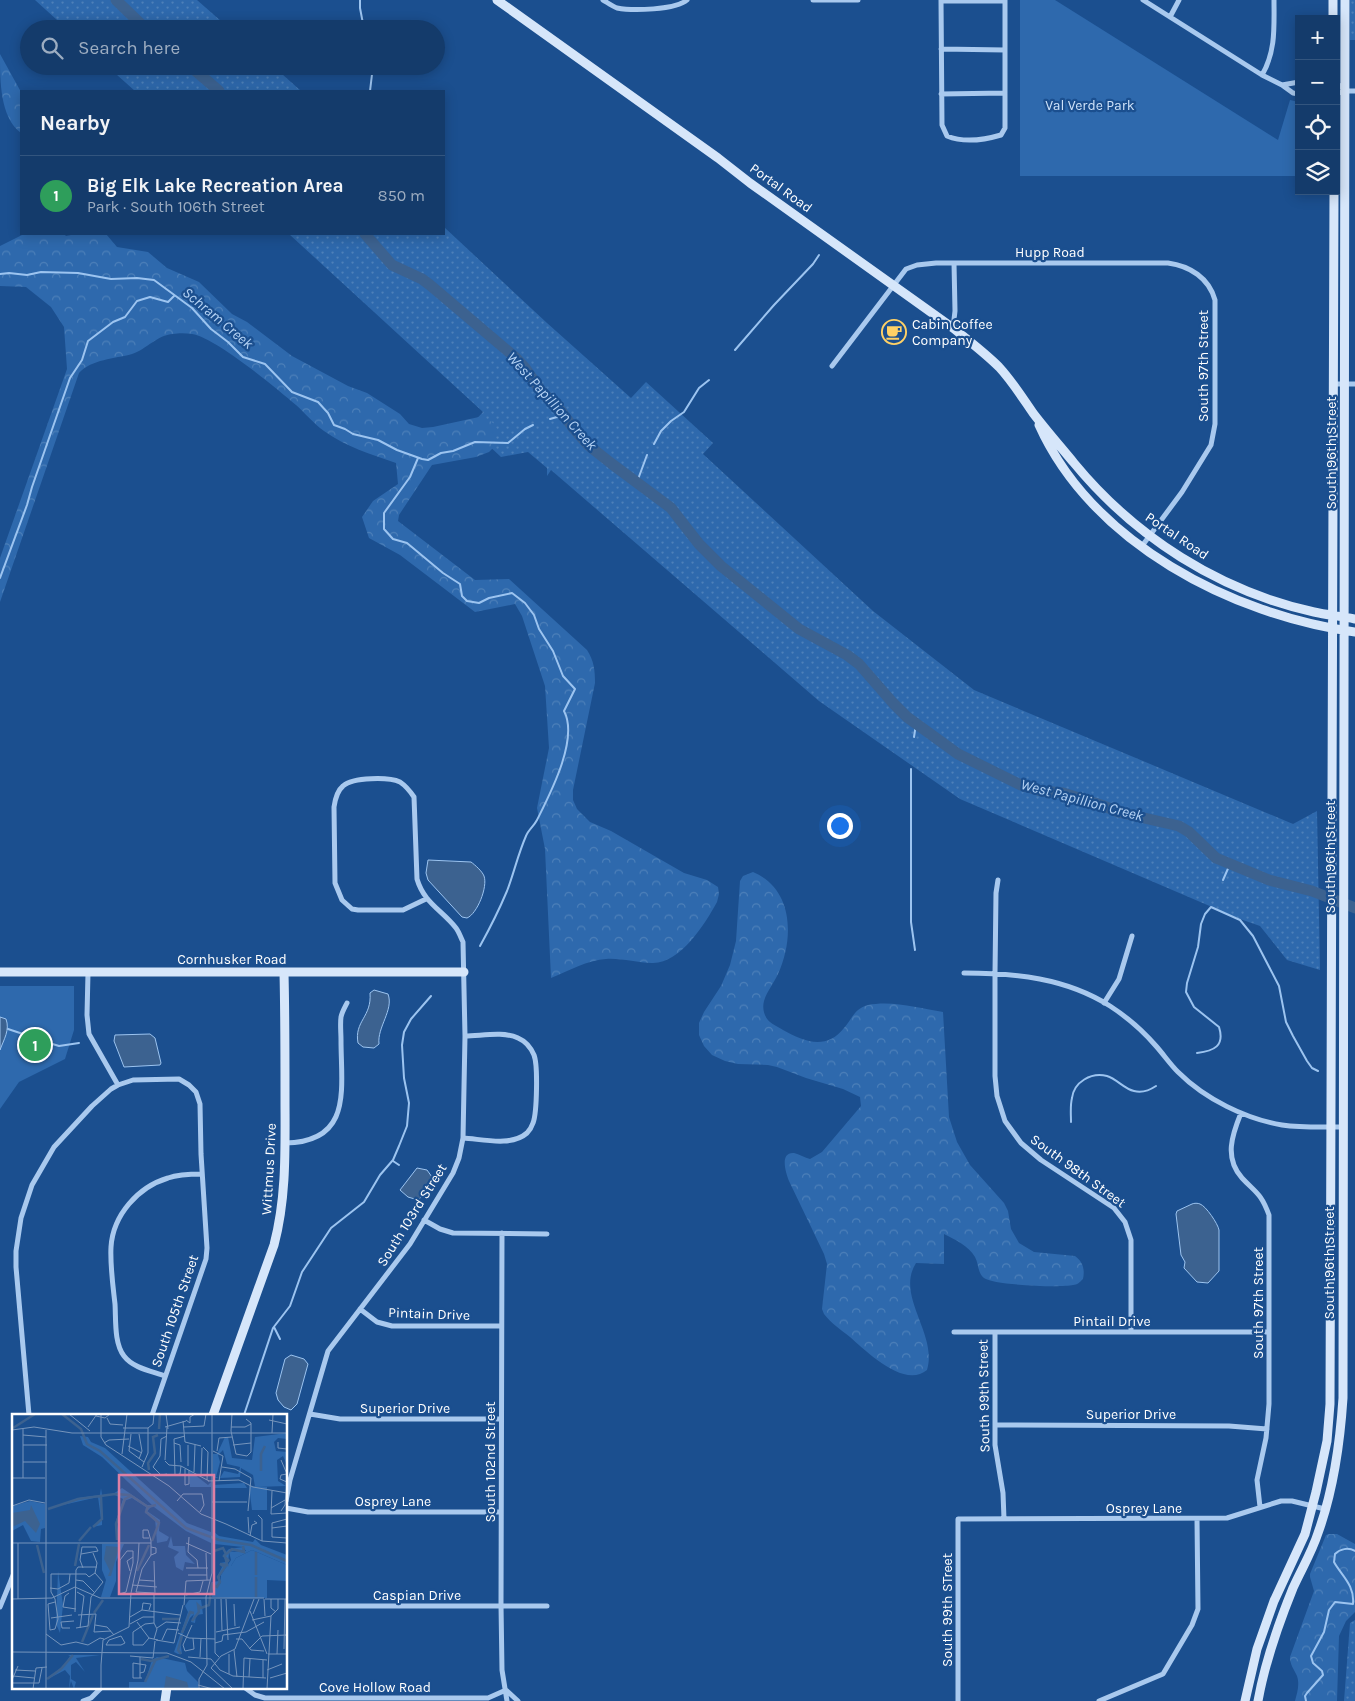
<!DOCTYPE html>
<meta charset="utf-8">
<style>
body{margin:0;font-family:Karla,sans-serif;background:#1d4271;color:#f1f3f6}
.controls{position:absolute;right:15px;top:15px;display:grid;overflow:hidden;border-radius:0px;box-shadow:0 2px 12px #0003}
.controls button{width:45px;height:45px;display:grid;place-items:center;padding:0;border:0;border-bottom:1px solid #33557e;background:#143b6b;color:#f1f3f6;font:25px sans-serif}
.you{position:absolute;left:839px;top:825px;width:18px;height:18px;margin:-12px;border:4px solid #fff;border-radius:50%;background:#1a73e8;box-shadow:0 0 0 8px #1a73e833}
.badge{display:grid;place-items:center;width:32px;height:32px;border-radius:50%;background:#ffd166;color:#fff;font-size:16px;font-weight:700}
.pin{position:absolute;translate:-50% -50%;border:2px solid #fff;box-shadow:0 1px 5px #0006}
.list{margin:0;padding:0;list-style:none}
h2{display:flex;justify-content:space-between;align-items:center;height:65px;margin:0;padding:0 20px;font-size:21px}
h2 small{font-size:16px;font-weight:400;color:#9dadc1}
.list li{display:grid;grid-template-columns:32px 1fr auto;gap:15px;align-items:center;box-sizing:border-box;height:80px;padding:0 20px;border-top:1px solid #33557e}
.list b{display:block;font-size:19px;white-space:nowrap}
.list p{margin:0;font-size:16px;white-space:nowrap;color:#9dadc1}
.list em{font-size:16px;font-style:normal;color:#9dadc1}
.icon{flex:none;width:28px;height:28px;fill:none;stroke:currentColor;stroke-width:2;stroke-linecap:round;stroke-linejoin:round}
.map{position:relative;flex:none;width:1355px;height:1701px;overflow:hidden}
.search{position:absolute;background:#143b6b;box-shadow:0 2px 12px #0003;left:20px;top:20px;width:425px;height:55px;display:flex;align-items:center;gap:12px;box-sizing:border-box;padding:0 18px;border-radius:28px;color:#9dadc1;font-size:19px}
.panel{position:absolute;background:#143b6b;box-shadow:0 2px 12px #0003;left:20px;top:90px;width:425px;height:145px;border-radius:0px}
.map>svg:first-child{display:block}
.grass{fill:url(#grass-dots)}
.forest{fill:url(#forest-crowns)}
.green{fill:#2e69ad}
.water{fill:#3c6290;stroke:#9cc4f0}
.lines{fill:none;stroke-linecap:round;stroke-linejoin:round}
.stream{stroke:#9cc4f0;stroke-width:2}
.river{stroke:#3c6290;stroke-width:11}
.street{stroke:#a9c9ee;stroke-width:5}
.secondary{stroke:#d6e6fa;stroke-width:9}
.labels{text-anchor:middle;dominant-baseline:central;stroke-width:4.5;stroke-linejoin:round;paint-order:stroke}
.park-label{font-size:14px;fill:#cfe3fa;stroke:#1b4f8f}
.street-label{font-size:14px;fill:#fff;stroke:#1b4f8f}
.poi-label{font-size:14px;fill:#fff;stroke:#1b4f8f;text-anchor:start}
.water-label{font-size:15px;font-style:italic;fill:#b5d3f5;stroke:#1b4f8f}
.inset-river{fill:none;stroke:#3c6290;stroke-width:2.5}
.inset-road{fill:none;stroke:#7695bc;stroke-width:1}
.view{fill:#dd80a5;fill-opacity:0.15;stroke:#dd80a5;stroke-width:2.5}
.inset-edge{fill:none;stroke:#fff;stroke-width:2.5}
</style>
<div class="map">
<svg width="1355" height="1701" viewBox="0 0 1355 1701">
<defs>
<pattern id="grass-dots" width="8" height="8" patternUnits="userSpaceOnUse" patternTransform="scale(1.25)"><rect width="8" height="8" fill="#2e69ad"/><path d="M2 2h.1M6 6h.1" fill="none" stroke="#4d80b9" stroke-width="1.8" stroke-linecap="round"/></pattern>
<pattern id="forest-crowns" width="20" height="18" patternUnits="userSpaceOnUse" patternTransform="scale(1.25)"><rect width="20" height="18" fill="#2e69ad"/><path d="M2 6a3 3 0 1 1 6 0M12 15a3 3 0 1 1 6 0" fill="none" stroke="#4d80b9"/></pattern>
</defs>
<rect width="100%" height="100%" fill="#1b4f8f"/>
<path class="grass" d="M35,0H197L230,29H67Z
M1350,0H1355V40H1350Z
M107,66H273L301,91H135Z
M444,227L547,323L631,398L646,382L713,443L703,454L873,611L974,690L1293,824L1317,811L1320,970L1287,960L1260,926L1240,919L960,799L819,701L551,470L547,476V468L528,452L501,457L469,427L483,412L289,234H444Z
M1355,1620V1701H1344L1350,1623Z"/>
<path class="forest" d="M0,54L21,92V133C0,117 0,82 0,54Z
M24,234H64L66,236L76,234H106L117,247L148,252L167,268L199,282L232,314L247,322L292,356L348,386L367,393L400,414L409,424L422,428L433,427L479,417L487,419L493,423L497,429L495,446L489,452L476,457L432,465L399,515L398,521L475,580L509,579L587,650C594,661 595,670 595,683L573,790V800L577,809L590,822L611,831L684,873L707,880L718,887L719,894L717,902C705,924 680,964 652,963C637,963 622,958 606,959C588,960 568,971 551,978L545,849L537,808L549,748L545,686L522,616L515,604L475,612L400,555L369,538L362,517L373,501L398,484L396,463C371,454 346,447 324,431C313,423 305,413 296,405C275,387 216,338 192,334C186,333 178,333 173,334C157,335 147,349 132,354C114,359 92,359 79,373L0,602V558L67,369L64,327L51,307L26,287L0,286V246Z
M753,872C794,889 794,939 778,974C774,983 767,991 764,1001C762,1008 764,1017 770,1022C773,1025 779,1027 783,1030C803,1041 826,1051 844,1028C852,1019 854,1009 868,1005C891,1000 920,1008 943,1012L949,1117L957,1142L970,1165L1004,1203L1008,1211L1011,1229L1019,1243L1034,1252L1075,1256C1083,1262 1085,1269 1083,1279C1080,1282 1077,1285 1073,1285C1060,1288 993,1285 984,1278C977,1272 979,1264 975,1257C969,1246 954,1239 944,1234V1264L916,1263C895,1296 938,1334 927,1370C904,1389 866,1351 850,1337C841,1330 831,1323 824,1314L822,1309L827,1264L824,1254L789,1181C786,1173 779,1152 794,1153C799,1154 805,1158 810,1159L822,1152L861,1106L860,1097L843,1089L806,1078L777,1067L768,1065L738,1064L725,1061L712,1055L704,1046L699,1035V1023L704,1012L721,986L730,965L736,941L740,881L743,876Z
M1329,1534H1337L1355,1544V1612L1346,1621L1339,1636L1337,1701H1295C1297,1693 1300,1685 1297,1676C1294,1669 1290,1665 1290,1657L1314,1591L1310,1577V1574L1326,1535Z"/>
<path class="green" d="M1020,0H1055L1278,140L1290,100L1299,102V176H1020Z
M0,986H74V1030L65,1059L19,1082L0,1109Z"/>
<path class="water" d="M428,860L471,862C475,865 482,871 484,876C488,887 477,914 467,918L462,917L428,880L426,873Z
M374,990L388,994C394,1010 377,1027 379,1044L374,1048L363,1047L358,1043C354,1021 372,1017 370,993Z
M0,1017L6,1019C10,1030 4,1039 0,1050Z
M150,1034L155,1038L161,1063L160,1065L124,1067L114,1041L115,1035Z
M417,1168L427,1170L432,1177C430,1184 424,1196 418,1200L408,1197L400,1190Z
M1192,1204C1194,1203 1198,1203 1200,1204C1206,1206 1218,1224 1219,1230V1271L1208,1283L1197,1282L1184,1268L1185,1262L1181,1255L1176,1214L1177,1211Z
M291,1355L304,1359L308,1364L297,1404L291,1410L284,1407L278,1400L276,1393L285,1359Z"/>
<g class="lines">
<path class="stream" d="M360,0V8L364,29
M370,91L373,66
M0,274L9,273L27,275L41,272L78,273L111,279L137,278L154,280L192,308L211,329L228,342L243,357L265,364L292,392L318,402L328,413L334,425L345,429L353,434L378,440L397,450L422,459L428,460L441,453L453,451L475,442L508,443L525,429L533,425
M735,350L774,305L813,264L819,255
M550,419L564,415
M654,444L661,431L671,421L684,412L699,388L709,380
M418,458L410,477L384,513V529L393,539L407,543L443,573L460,584L462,596L467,601L479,603L489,598L512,593L525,603L534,615L539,629L553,651L563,676L575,689L564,711C579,739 550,794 537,820C534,826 528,830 526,836C518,854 514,873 507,891C499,910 490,928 480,946
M637,482L647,455
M0,578L27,505L32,487L70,378L82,360L88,341L113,322L125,317L137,301L150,297L168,302L174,296
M914,737L916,724
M911,769V922L915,950
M1223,880L1230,864
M8,1029L35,1038
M46,1042L59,1046L79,1043
M1197,1053C1214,1051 1225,1046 1219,1027L1194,1007L1186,992L1187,983L1198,947L1201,924L1205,914L1211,907L1240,920L1253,936L1279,986L1286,1022L1293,1036L1307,1061L1312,1068L1318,1071
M1071,1122C1071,1114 1070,1106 1072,1098C1074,1082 1091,1072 1107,1076C1117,1079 1124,1089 1134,1091C1142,1093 1150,1090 1156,1086
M393,1161L399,1165
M274,1327L280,1339
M244,1415L273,1328L290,1306L302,1272L331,1228L364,1202L380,1175L393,1160L399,1146L407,1126L409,1103L404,1078L402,1045L404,1032L411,1019L431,996
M1306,1701L1305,1696L1307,1693L1323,1675L1322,1671L1313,1663L1311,1656L1324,1632L1329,1610L1335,1602L1353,1604C1355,1585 1341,1575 1334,1562L1335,1554C1340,1549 1348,1547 1355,1551"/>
<path class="river" d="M116,0L146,29
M190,66L219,91
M365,234L392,265L422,279L430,285L516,358L525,368L541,391L561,411L574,429L588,445L612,464L671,508L699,544L721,566L799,629L847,655L859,664L893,703L907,717L958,754L1021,785L1041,791L1063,793L1104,806L1118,812L1179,826L1189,832L1216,858L1269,880L1312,891L1355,908"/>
<path class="street" d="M603,0C608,3 612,6 617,8C632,11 676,10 687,0
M813,0H858
M941,0L942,125L947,136C964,143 984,140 1001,135L1005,128V0
M1143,0L1262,75L1282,85L1293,93L1299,94
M941,1H1005
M1170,17L1179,0
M941,49L1005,50
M1262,75C1276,51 1274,27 1274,0
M1336,84L1341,86L1344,90
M1282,85L1299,82
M941,94L1005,93
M1336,94L1345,91H1355
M953,328L955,311L954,263
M832,366L906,269L917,265L936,263H1168C1190,266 1209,278 1215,300V424L1211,445L1182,492L1142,546
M1333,384H1355
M998,880L996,893L995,973V1076L997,1096L1005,1121L1021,1143L1041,1160L1114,1208L1125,1222L1131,1240V1332
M88,973L87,1015L89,1034L118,1085
M964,973C1015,973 1066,978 1110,1006C1127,1017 1143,1031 1156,1046C1164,1055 1170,1064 1178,1072C1205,1099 1246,1119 1282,1125C1302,1128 1323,1127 1343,1127
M1104,1003L1119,979L1132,936
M1241,1113C1232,1135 1224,1158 1242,1178C1256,1193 1261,1193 1269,1215V1404L1266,1438L1257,1480L1260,1507
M463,1138C482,1139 511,1147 527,1133C529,1131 532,1126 533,1123C537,1113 538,1065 534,1055C531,1048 525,1041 518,1038C503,1031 481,1036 465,1036
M285,1143C353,1142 341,1089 341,1040C341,1033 340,1024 341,1017C342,1012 345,1007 347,1003
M424,1220L440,1229L453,1233L547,1234
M502,1233L501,1605L502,1670L507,1701
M360,1309L377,1322L392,1326H501
M954,1332H1269
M995,1332V1445L1003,1493L1004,1519
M165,1376C151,1371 133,1368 124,1356C114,1343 116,1320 115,1304C113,1286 110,1266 111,1247C113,1215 138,1187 168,1178C179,1174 191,1174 202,1174
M310,1414L340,1419H501
M29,1415L16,1267V1251L21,1218L32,1185L54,1147L92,1106L111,1089L118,1085L133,1080L179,1079L189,1085L196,1092L200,1104L201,1154L207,1248L206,1259L152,1415
M995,1425L1229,1426L1267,1429
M286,1501L290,1480L328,1351L410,1244L453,1173L459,1158L463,1138L465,1036L463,942C461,938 459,932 456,928C442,910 424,903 417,879L414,797C410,791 406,786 400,782C389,777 353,777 343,786C337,791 335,800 334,807L335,883L342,900L352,909L358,910H403L426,899
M286,1508L308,1512H501
M286,1606H547
M0,1607L14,1573
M244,1687L255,1695L265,1698H488L506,1690
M506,1690L518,1701
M83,1701L91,1698L102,1687
M958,1701V1519L1227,1518L1281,1501H1292L1325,1509
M1099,1701L1163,1674L1192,1625L1198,1609L1197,1519"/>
<path class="secondary" d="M497,0L718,158L750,183L953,328C969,341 985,353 999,367C1012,381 1022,397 1033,413C1046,430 1060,446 1074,463C1135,537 1219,591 1314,612C1327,615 1341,616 1355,619
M1333,0V19
M1039,425C1092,543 1232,615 1355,632
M0,972H464
M213,1415L274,1245C287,1196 285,1146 285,1096C285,1055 285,1014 284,973
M165,1701L167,1687
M1245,1701L1257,1649L1274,1601L1305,1534L1316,1492L1327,1441L1330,1404L1334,191
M1258,1701C1265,1662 1278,1625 1293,1588C1301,1570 1312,1552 1318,1533C1334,1489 1340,1444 1343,1398L1345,0"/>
</g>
<defs>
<symbol id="cafe-ring" viewBox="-11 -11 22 22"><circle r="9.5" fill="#1b4f8f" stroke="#ffd166" stroke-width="1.5"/><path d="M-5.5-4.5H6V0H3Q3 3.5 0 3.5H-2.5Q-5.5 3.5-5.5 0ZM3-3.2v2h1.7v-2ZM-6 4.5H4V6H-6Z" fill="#ffd166"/></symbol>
</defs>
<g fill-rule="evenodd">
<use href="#cafe-ring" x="880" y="318" width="28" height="28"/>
</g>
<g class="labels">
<g class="park-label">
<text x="1090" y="105">Val Verde Park</text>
</g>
<g class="street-label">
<text transform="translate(781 188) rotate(36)">Portal Road</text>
<text x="1050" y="252">Hupp Road</text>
<text transform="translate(1203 366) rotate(-90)">South 97th Street</text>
<text transform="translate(1331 453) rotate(-90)">South 96th Street</text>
<text transform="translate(1177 536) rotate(34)">Portal Road</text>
<text transform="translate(1330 857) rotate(-90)">South 96th Street</text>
<text x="232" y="959">Cornhusker Road</text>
<text transform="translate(269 1169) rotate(-87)">Wittmus Drive</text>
<text transform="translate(1078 1171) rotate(36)">South 98th Street</text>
<text transform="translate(412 1215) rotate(-58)">South 103rd Street</text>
<text transform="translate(1329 1263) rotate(-90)">South 96th Street</text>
<text transform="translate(1258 1303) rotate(-90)">South 97th Street</text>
<text transform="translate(175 1311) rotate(-71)">South 105th Street</text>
<text transform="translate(429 1314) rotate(2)">Pintain Drive</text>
<text x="1112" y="1321">Pintail Drive</text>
<text transform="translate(984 1396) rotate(-91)">South 99th Street</text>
<text x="405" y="1408">Superior Drive</text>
<text x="1131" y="1414">Superior Drive</text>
<text transform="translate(490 1462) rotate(-90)">South 102nd Street</text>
<text x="393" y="1501">Osprey Lane</text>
<text x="1144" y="1508">Osprey Lane</text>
<text x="417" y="1595">Caspian Drive</text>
<text transform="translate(947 1610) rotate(-90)">South 99th STreet</text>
<text x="375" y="1687">Cove Hollow Road</text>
</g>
<g class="poi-label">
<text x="912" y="324">Cabin Coffee<tspan x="912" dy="16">Company</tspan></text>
</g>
<g class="water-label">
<text transform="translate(218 318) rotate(40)">Schram Creek</text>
<text transform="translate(552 401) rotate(48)">West Papillion Creek</text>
<text transform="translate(1082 800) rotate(15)">West Papillion Creek</text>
</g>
</g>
<g transform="translate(12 1414)">
<rect width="275" height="275" fill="#1b4f8f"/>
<path d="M275,19V25L266,24L262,28L264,37L275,38V51L271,42L265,46L266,67L274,72L243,73L241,61L229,54L228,63L208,64L212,57L226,60L227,58L228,53L215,50L211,36L206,41L208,48L204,63L207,64H201V40H205L213,23H216L220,44L240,46L243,23ZM68,22L76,23L79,28L93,34L175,109L199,118V129L174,117L142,93L90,43L71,31ZM202,118L207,122L241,128L243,125L249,131L275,141V151L240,136L224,144L219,152V184L200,183L201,174L209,169V161L219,146L217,138L234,137L231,133L202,130ZM56,241H88L64,244L73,258L64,248L59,251V265L64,268L62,275L59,267L57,275L58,262L53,256L36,265L53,250L58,242Z" fill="#2e69ad"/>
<path d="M89,74L90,81H95L90,83V111L81,113L89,105L86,83L51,91L66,84L88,81ZM110,74L135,91H141L135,97L148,106L147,117L157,123L155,127L145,129L143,104L133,99L134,93L120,84L112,87L105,109L107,123H105L103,110L111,85L101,80ZM159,122L161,132H173L174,141L183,150L173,148L171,157L164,153L162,143L167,138L156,133ZM231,133L232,139L227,136L217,138L216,151L208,162L209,169L201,174L198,183L200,168L207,167L205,163L210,153L208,149L214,148L211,141L217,135ZM177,186H189L191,200L184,201L183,209L179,208L182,200L178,204L168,226L170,240H166L162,238L176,198L173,192Z" fill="#2e69ad"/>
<path d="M178,57L196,71L199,68V73H178ZM232,69L235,74H201V71ZM237,72L255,73V96H240ZM18,87L33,90V114L29,115L28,128L19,127L11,111L0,117V92ZM90,130H112L104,148V167L98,183H89L94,166L90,156ZM240,136L275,151V167L255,166V184H219V152L224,144ZM46,157L51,191L48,219L44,210ZM145,243L173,249L175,257L186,268V275H117V268H133L140,246Z" fill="#2e69ad"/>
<path d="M19,91L28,110L24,119L13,107L0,113V99L18,96ZM94,132L107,133L99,162H96L98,157L92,145ZM154,262L175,268L177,275H152Z" fill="#3c6290"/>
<path class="inset-river" d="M50,0L69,15L75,30L88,37L174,114L207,126L239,131L275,147M1,14L23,0M147,15L148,0M137,56L136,49L143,39L141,23L146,21M249,57V40L253,32M136,93L134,98L147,109L140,127M36,95L66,85L103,80L118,81L136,93L144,91M81,113L90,105L89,83M105,126L104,110L113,85L119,82M67,127L79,113M25,131L32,159M202,137L211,134L214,140M244,138V161M63,152L67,130M125,157L137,131M244,183V163M82,199L91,186M150,205H168M180,207L187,198L186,191L189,194L197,191L200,170L205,173L208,168L206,163L213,153L208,150L215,151L214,146L217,147L212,142L220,135L232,138L231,132M170,219L178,198L182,199M70,228L81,201M169,240L166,236L170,222M129,245L139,247L157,242M49,255L61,241M35,265L49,255M133,268L144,245"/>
<path class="inset-road" d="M57,0L78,17M89,0V23L94,31L157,72L189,100L214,110M154,0L156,15M84,2L93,4L98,0M95,4L98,10L111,11M174,6L178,9V3L183,0M257,6L275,10M171,7L173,28M76,13L85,0M153,13L174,7M172,13L192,12L194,0M219,13H233L239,10M111,14H136M136,14L141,10L142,0M11,15V64M0,16L22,13L60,19H275M219,17L224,40M219,17L220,0M260,19L261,0M119,20L117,37L132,48M11,21L34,23M173,28L189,32M266,28V34L275,35M92,29L97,26L117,25M162,29L168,31L169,48M11,31H35M221,31L239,29M116,32L130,39M191,33L196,38L195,66M201,37L211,42L207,67M205,37L207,24L220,23M110,40L115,0M224,40L235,42L239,38V9L234,5M127,45L130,37L127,20M153,46L155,13M269,46L275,60M153,47L157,51L169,52L197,67M11,48H35M169,52L168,60L163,61L162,25L173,22M176,52V31M130,53L136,39V14M210,53L223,55L239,64L236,97M173,55V71L177,70V56M182,58L183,31M155,60L149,61L141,53L148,42L149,25L155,22M275,60L269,61L268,65L275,68M189,62L190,34M0,64H33M196,67L227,66L241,73L275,79M165,87L171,80H190L192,91L188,98M200,88H235M0,92L17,86L33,89M259,94L273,86M269,97L273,91L275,68M259,100L260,77M259,100L275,99M246,101L250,105V127M236,103L237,119M275,105L260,109V123L275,124M214,110L250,127L275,129M260,114L275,112M238,122L240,111L245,109L242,107M177,123L176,138L185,146L186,154M137,124H131V116H136L139,127V141L130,155L124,178L142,179M0,129H139M174,129L199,140M70,133L68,146L71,154M115,137H121V149L114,178L107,180L108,146ZM81,139L85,149L83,159M194,139L195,166M69,140L86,137L84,133H70M139,141L144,139V134L139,133M142,147L143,181M174,154H196M118,157L115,147L121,143M176,161H195M64,166L71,167L82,178M127,166L142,167M120,171L145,173M38,174L46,175L57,169L58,160M65,178L72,182L68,214M57,179L53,182L51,193L64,195M142,179V209L145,215L142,225M174,181L188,178L191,167M231,184H252M0,185L40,184L63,173L88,184H231M6,185V129M203,185V239L207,243M209,185L210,216M214,185L216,226M252,185L253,202M253,185H275M259,185V194L264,198M43,188L36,190L38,216L43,215L46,205L43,185L39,178V160H74L77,163L83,159M222,190L223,212M172,191L174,167L198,166M130,196L131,189L139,190L137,196M238,197L255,240M63,198L64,156L66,153H85M241,200L247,185M66,201L84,200L82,218L99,217M118,203L130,196L168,201M39,204L60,201M240,206L259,202M125,208L137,224L146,226M118,210L131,203H142M83,211L95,213L102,221M180,211L171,231L173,237L182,235L181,224M58,214H50L49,208L62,207M64,214L76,212L79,183L91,168L83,159M145,214L154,208L169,209M204,218L228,213M166,219L177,224L203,225M34,220L49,231L64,228L76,231L88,224L92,225M109,222L113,229L109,231H94L97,226ZM137,224L131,231H121V218L133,210L142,209M224,225H230L239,236L252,237M144,226L162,229L171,191M150,226L155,215L167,216M203,229L210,227L211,221L234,218L252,208M237,235L250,222L275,221M272,235L273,185M222,236L225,263M0,238L155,239L179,248L213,275M256,240H275M265,240L266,216M118,242L141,244M176,243L199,245L208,256L221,262L254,264M188,243L189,224M141,244L143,227M251,246V264M89,251L91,226L117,213L119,179L126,146L127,129M3,256L23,257M255,256L270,250M128,259L132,258L134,251L121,249V264H130M217,260V240M1,262L22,264M237,263L238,245M128,264V243M258,264L275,259M0,266L6,252M0,269H27L30,254M186,271L201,275M21,275L24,254L35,253M34,275V16M89,275V251M187,275V265L195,251L194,183L200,159V0M221,275L199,254L209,242L223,235L242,185M231,275L232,244L255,246M255,275L259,202L266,195V185"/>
<path class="view" d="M107,61H202V180H107Z"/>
<rect width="275" height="275" class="inset-edge"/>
</g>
</svg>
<div class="controls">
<button>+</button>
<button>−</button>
<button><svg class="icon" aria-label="locate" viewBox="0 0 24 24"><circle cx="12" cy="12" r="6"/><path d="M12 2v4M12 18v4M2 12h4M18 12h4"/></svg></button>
<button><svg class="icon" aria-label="layers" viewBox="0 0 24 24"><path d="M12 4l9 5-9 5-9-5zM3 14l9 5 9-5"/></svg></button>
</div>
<div class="you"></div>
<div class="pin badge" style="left:35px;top:1045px;background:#2e9e5b">1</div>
<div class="search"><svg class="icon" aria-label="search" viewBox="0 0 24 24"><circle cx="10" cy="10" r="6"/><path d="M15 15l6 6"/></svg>Search here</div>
<section class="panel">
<h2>Nearby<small></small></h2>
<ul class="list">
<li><span class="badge" style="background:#2e9e5b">1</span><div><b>Big Elk Lake Recreation Area</b><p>Park · South 106th Street</p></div><em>850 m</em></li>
</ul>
</section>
</div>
